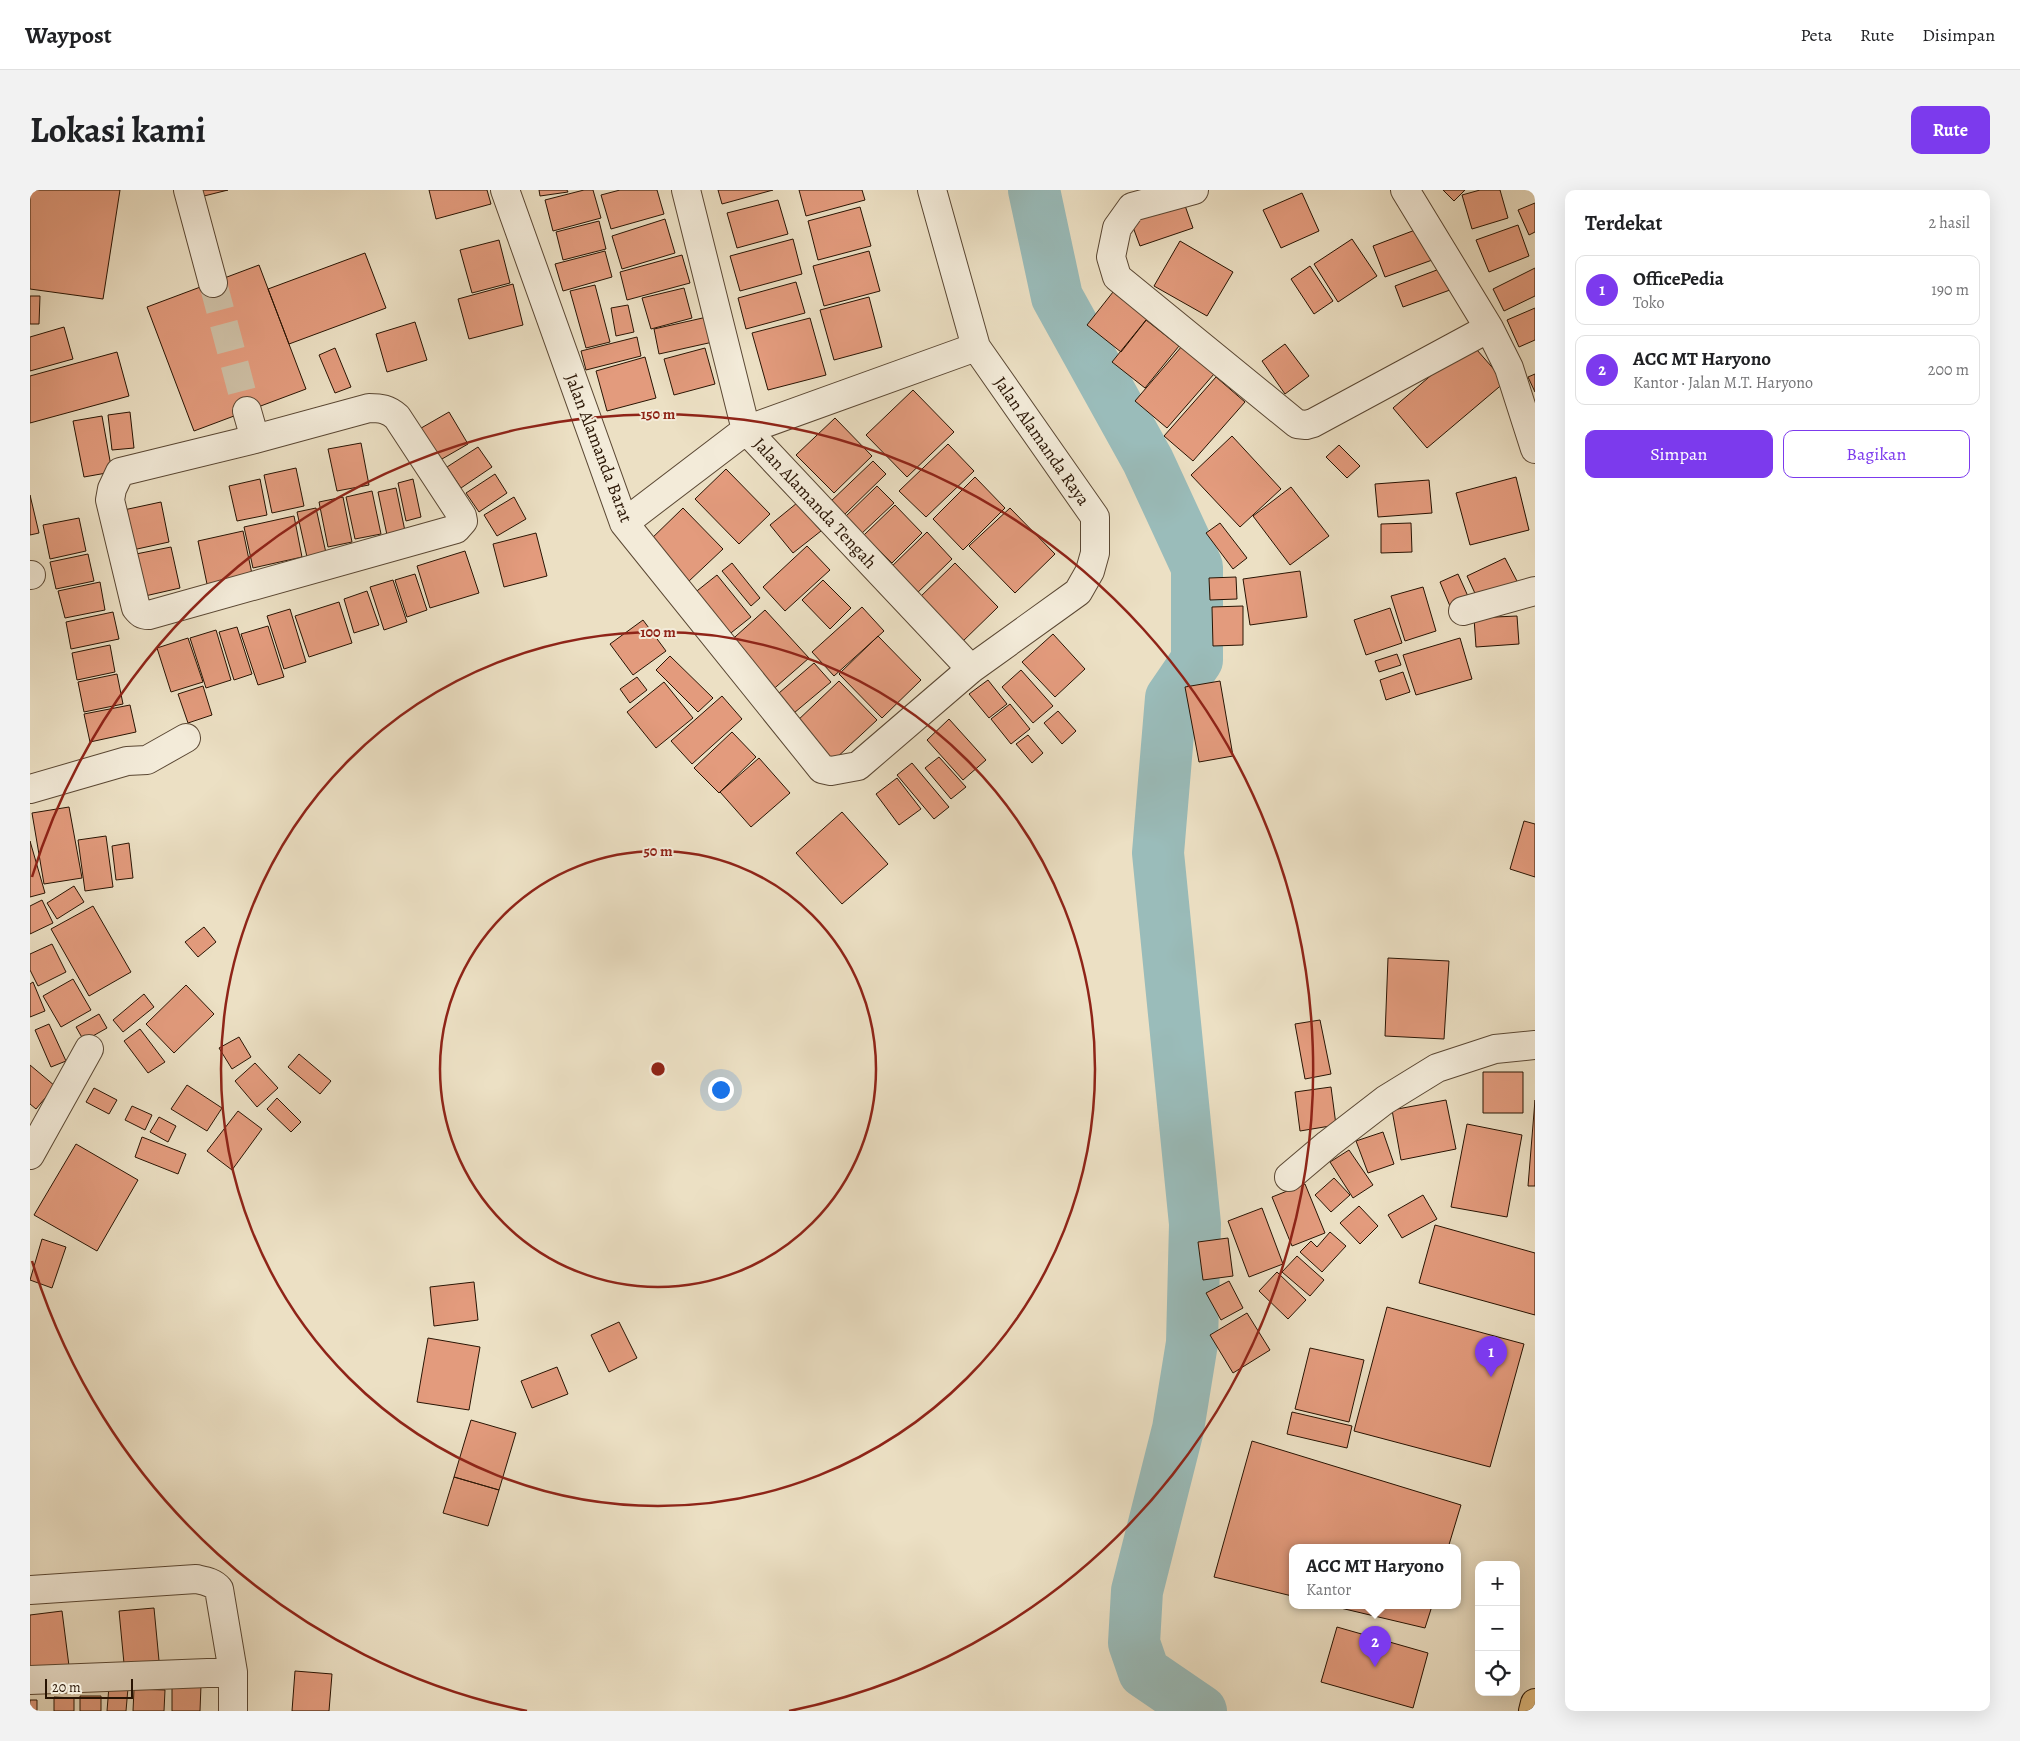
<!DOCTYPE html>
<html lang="id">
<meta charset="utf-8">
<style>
body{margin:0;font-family:Alegreya,serif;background:#f2f2f2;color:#202124}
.controls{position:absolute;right:15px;bottom:15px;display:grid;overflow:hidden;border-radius:10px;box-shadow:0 5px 20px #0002}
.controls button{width:45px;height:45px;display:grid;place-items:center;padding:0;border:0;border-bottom:1px solid #e0e0e0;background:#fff;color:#202124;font:25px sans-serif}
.scale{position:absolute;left:15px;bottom:12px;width:88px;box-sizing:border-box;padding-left:5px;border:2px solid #291403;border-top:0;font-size:14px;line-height:18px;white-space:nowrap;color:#291403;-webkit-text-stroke:4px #f3ebd9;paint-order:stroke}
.you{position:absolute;left:690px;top:899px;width:18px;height:18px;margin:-12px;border:4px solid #fff;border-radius:50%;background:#1a73e8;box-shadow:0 0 0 8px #1a73e833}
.badge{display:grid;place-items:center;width:32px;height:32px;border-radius:50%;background:#7c3aed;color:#fff;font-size:16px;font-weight:700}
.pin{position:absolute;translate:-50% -41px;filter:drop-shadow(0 1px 2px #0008)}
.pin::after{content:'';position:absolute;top:26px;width:18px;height:15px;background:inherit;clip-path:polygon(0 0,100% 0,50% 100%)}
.popup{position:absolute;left:1259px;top:1354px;width:172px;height:65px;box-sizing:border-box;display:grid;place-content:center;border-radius:10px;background:#fff;filter:drop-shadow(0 1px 4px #0005);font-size:16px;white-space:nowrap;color:#757577}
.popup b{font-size:19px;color:#202124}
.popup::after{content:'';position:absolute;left:50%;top:100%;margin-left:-10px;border:10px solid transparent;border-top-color:#fff}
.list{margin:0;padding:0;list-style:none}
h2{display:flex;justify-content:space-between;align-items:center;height:65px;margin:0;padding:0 20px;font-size:21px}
h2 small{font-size:16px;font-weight:400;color:#757577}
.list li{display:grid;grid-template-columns:32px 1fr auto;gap:15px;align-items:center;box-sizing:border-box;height:70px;margin:0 10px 10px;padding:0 10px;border:1px solid #e0e0e0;border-radius:10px}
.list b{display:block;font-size:19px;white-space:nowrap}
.list p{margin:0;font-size:16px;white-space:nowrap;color:#757577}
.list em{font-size:16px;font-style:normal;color:#757577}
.actions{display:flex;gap:10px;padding:15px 20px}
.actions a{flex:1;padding:11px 0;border:1px solid #7c3aed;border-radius:10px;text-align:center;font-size:18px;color:#7c3aed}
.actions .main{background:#7c3aed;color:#fff}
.icon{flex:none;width:28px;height:28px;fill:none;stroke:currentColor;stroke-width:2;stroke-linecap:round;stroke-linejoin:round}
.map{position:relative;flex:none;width:1505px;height:1521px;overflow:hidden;border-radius:10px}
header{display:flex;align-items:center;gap:30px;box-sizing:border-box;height:70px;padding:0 25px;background:#fff;border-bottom:1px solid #e0e0e0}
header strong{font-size:24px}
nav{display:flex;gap:28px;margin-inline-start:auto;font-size:18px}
.intro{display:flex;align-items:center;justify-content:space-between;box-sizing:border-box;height:120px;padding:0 30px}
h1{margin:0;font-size:35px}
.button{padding:12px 22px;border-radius:10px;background:#7c3aed;color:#fff;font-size:18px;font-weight:700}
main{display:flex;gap:30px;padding:0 30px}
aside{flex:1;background:#fff;border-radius:10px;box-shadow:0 5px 20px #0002}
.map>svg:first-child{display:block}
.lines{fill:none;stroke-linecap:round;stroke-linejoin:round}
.river{stroke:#9abcba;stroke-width:52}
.building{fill:#e39b7d;stroke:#291403}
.minor-tunnel{stroke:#cfc1a7;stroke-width:28;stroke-dasharray:28 14;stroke-linecap:butt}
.minor-casing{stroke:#5a4733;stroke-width:30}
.major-casing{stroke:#291403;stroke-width:30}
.minor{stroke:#f3ebd9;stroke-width:28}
.major{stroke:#e6c082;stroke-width:28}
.ring{fill:none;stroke:#8f2418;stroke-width:2.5}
.labels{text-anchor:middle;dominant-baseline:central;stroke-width:4;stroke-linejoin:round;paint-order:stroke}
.street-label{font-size:18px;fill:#291403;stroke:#f3ebd9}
.centre{fill:#8f2418;stroke:#f3ebd9;stroke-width:2.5}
.ring-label{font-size:15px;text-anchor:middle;font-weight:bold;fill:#8f2418;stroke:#f3ebd9;stroke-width:4;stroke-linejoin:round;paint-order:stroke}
</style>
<header>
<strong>Waypost</strong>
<nav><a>Peta</a><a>Rute</a><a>Disimpan</a></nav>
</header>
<div class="intro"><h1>Lokasi kami</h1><a class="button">Rute</a></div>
<main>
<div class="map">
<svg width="1505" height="1521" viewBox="0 0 1505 1521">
<rect width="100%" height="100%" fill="#ece0c4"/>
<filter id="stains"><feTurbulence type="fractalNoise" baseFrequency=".004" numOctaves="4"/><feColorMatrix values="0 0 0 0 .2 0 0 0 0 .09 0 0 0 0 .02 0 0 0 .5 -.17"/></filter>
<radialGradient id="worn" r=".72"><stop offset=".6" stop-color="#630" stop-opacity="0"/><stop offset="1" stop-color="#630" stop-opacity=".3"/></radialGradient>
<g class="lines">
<path class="river" d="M1004,0L1027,107L1118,271L1167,377V470L1141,508L1128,663L1165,1034L1162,1153L1148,1239L1107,1401L1104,1453L1114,1482L1171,1521"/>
</g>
<path class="building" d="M0,0H90L73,109L0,99Z
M172,0H198L174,6Z
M399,0H457L461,14L406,29Z
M509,0H537L538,2L510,6Z
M554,0H563L571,28L523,41L515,10Z
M590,0H627L634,24L581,39L571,5Z
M688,0H743L692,14Z
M769,0H832L835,10L776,26Z
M1413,0H1435L1424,11Z
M1450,0H1470L1478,28L1442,39L1432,5Z
M1272,3L1289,41L1251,58L1233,20Z
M748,10L758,44L707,58L697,23Z
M1153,10L1163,38L1110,56L1100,29Z
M1505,13V42L1499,45L1488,20Z
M830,17L841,56L788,70L778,31Z
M635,29L645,63L592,79L582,46Z
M569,31L576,59L533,70L526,42Z
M1488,35L1499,66L1459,82L1446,50Z
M1393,37L1405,69L1355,87L1343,56Z
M763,49L772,84L710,101L700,66Z
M1322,49L1347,86L1308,112L1284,74Z
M469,50L480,93L442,103L430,60Z
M1150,51L1203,82L1177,126L1124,96Z
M575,61L582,87L533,101L525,74Z
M839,61L850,101L794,116L783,76Z
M335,63L356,118L259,154L238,99Z
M652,65L660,93L597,110L590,82Z
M229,75L276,199L164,241L117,117Z
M1280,76L1303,111L1284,124L1261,89Z
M1412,78L1420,100L1373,117L1365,96Z
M1505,78V106L1474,121L1463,99Z
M766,92L775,123L716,139L708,108Z
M483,94L493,135L439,149L428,109Z
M565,95L580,152L556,158L540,101Z
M654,98L662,128L621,139L612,108Z
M1083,102L1117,129L1091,162L1057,135Z
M0,106H10L9,134H0Z
M839,107L852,157L804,170L790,120Z
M598,115L604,142L586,146L581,118Z
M1505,118V150L1489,157L1477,130Z
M677,127L683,152L629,164L624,139Z
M780,128L796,185L738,200L722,143Z
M1116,130L1149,156L1115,198L1082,172Z
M385,132L397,170L357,182L346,144Z
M34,137L43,169L0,181V147Z
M607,147L611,166L556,180L551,161Z
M1440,152L1475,192L1397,258L1363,218Z
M1255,154L1279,186L1255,204L1232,171Z
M1152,156L1184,184L1137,238L1105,211Z
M305,158L321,197L305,203L289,165Z
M675,158L685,194L644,205L634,169Z
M87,162L99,206L0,233V186Z
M615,167L626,208L577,221L566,181Z
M1505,184V202L1498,187Z
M1186,187L1215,212L1163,271L1134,246Z
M883,200L924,242L877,287L836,245Z
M100,222L104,258L82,260L78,225Z
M419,222L438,254L405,273L386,241Z
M72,226L82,282L54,287L43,231Z
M805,228L842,266L804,303L766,265Z
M1202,246L1251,299L1210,337L1161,285Z
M331,253L339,295L307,301L298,259Z
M918,254L944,281L896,327L869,301Z
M1309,255L1330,276L1317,288L1296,267Z
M448,257L462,277L431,298L417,277Z
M843,271L856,284L812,327L799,313Z
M266,278L274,316L242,323L234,285Z
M696,279L740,324L709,354L665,309Z
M465,284L477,303L449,322L436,303Z
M945,287L975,318L933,360L903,329Z
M1486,287L1499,340L1440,355L1426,303Z
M230,289L237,325L207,331L199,296Z
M383,289L391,327L376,331L368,293Z
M1399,290L1402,323L1348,327L1345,294Z
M847,296L864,313L830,345L814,328Z
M1261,297L1299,346L1260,375L1223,326Z
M366,298L375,341L357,345L348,302Z
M342,301L351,344L325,349L316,307Z
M0,305L9,343L0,345Z
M313,307L322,352L298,357L289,312Z
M484,307L496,329L467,346L454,325Z
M131,312L139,352L98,361L89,321Z
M767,313L791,341L763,363L740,335Z
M865,315L892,343L862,373L834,345Z
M286,318L296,363L277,367L267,322Z
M653,318L693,359L658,392L618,352Z
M980,318L1025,364L985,403L939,356Z
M264,326L272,367L223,378L214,337Z
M49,328L56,361L20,369L13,335Z
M1190,333L1217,368L1203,379L1176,343Z
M1381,333L1382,362L1351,363V334Z
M213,341L222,384L177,394L168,351Z
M897,342L922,369L883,407L857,381Z
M506,343L517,386L474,397L463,354Z
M777,356L800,380L755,421L733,397Z
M141,357L150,398L115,406L106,364Z
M435,361L449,403L400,418L387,376Z
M58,364L64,391L26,399L20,372Z
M1475,368L1488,393L1449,412L1437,386Z
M702,373L730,408L721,416L692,381Z
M925,373L968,417L930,454L887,410Z
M1270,381L1277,427L1220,435L1213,389Z
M385,384L397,420L377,427L365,390Z
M1428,384L1441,413L1422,421L1410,392Z
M687,385L721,427L692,450L658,408Z
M1206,387L1207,409L1180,410L1179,388Z
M363,390L377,432L354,440L340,397Z
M793,390L821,418L800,439L772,410Z
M70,392L75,420L35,428L28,401Z
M1393,397L1406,441L1375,451L1361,406Z
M337,401L349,435L324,443L314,409Z
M309,412L322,453L279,467L265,426Z
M1213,416V455L1183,456L1182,417Z
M832,417L854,441L804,486L782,462Z
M1360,418L1372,453L1336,465L1324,430Z
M260,419L276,472L254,479L237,426Z
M735,420L779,468L739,503L696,455Z
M83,422L89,449L41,459L36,432Z
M1487,426L1489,454L1446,457L1444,428Z
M613,430L636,461L603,485L580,454Z
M238,436L254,487L228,495L211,444Z
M207,437L222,484L204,490L189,442Z
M186,440L201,490L176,498L160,448Z
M1023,444L1055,479L1025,507L992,472Z
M848,446L891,490L852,528L809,484Z
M158,448L173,492L141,502L127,458Z
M1430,448L1442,489L1386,505L1373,465Z
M80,455L85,482L47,490L42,463Z
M1367,464L1371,475L1349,482L1345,471Z
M640,466L683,508L668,522L626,480Z
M784,473L801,492L758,528L742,509Z
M991,480L1023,516L1003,533L972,497Z
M1373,482L1380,502L1356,510L1350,490Z
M87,484L93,514L54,522L48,492Z
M607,487L617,500L600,513L590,499Z
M958,490L977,514L959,528L939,504Z
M809,491L847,530L803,571L765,533Z
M1190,491L1203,566L1169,572L1155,497Z
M634,492L663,528L626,558L597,522Z
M173,496L182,525L158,533L148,504Z
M692,506L712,529L662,574L641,551Z
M980,514L1000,539L981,554L961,529Z
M100,515L106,542L60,552L54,524Z
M1028,521L1046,541L1032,554L1014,533Z
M919,529L956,570L933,590L897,550Z
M702,542L726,567L689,603L664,578Z
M998,545L1013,563L1002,573L986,554Z
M909,567L936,597L921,609L895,578Z
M729,568L760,603L721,637L690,602Z
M882,573L919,617L904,629L867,585Z
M867,588L891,619L869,635L846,604Z
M39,617L52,688L14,694L2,623Z
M812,622L858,674L812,714L766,663Z
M1494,631L1505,634V687L1480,679Z
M76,646L83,697L55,701L48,650Z
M0,651L15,703L0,707Z
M99,653L103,688L86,690L82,656Z
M44,696L54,712L27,729L17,713Z
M12,710L23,733L0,744V716Z
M63,716L101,782L59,806L21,739Z
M174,737L186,752L168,767L155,752Z
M22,754L36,782L8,796L0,780V764Z
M1358,768L1419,771L1414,849L1355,846Z
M43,789L61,820L31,837L13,806Z
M3,792L15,821L0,827V794Z
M156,795L184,824L144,863L116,834Z
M114,804L124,817L93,842L83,830Z
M69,824L77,838L54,851L46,837Z
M1290,830L1301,884L1275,889L1265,834Z
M19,834L36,871L21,877L5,840Z
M110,839L135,872L118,883L94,851Z
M209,847L221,867L202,879L189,858Z
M269,864L301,891L290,904L258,877Z
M225,873L248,898L227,917L205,891Z
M0,875L25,896L6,919L0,914Z
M1453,882H1493V923H1453Z
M157,895L192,918L177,941L141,919Z
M1301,897L1306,935L1270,941L1265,902Z
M64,898L87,910L79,924L56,912Z
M247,908L271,932L261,942L237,919Z
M1416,910L1426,959L1371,970L1362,920Z
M1505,910V996H1498Z
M102,916L122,925L115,940L95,930Z
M208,921L232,939L202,980L177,961Z
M129,927L146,936L138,952L120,942Z
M1437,934L1492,945L1477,1027L1421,1017Z
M1353,942L1364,974L1338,983L1326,951Z
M112,947L156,964L148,984L105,967Z
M46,954L108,990L67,1061L4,1025Z
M1319,960L1343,995L1323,1008L1300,972Z
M1304,988L1320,1005L1301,1022L1285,1005Z
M1275,994L1295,1043L1262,1056L1242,1007Z
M1393,1005L1407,1029L1372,1048L1358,1025Z
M1329,1016L1348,1036L1330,1054L1310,1033Z
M1232,1018L1253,1074L1219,1087L1198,1031Z
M1405,1035L1505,1063V1125L1389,1093Z
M1300,1042L1316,1056L1292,1082L1270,1062L1281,1051L1287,1057Z
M1198,1048L1203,1086L1173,1090L1168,1052Z
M12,1049L36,1057L22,1098L0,1090Z
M1267,1066L1294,1090L1280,1106L1252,1082Z
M1247,1082L1276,1110L1258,1129L1229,1101Z
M1199,1091L1213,1118L1191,1130L1176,1103Z
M444,1092L448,1130L404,1136L400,1097Z
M1357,1117L1494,1154L1460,1277L1324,1241Z
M1217,1123L1240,1160L1203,1183L1180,1145Z
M589,1132L607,1168L579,1182L561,1145Z
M398,1148L450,1157L439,1220L387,1212Z
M1280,1158L1334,1170L1319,1232L1265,1219Z
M527,1177L538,1204L502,1218L491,1191Z
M1262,1222L1322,1236L1317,1258L1257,1244Z
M441,1230L486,1243L469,1300L424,1287Z
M1222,1251L1431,1315L1418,1358H1262V1406L1184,1387Z
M424,1287L469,1300L458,1336L413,1323Z
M1302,1416H1402L1395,1438Z
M124,1418L130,1481L95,1484L89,1421Z
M32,1421L39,1476L0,1481V1425Z
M1307,1437L1398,1463L1383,1518L1291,1492Z
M265,1481L302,1484L299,1521H262Z
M142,1494L171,1495L170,1521H142Z
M79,1496L98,1498L96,1521H77Z
M104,1499L135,1500L134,1521H103Z
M50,1506H71V1521H50Z
M24,1507L44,1508V1521H24Z
M0,1510H7V1521H0Z"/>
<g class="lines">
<path class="minor-tunnel" d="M183,93L217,221"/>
<defs>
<path id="minor" d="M158,0L183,93
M475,0L594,333L792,579L801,581L828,576L941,479L1048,402L1060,381L1065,363V327L946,157L902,0
M656,0L716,240L941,479
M1164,0L1102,17L1087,38L1081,67L1087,87L1267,234L1276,235L1283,233L1459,138
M1375,0L1459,138L1479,178L1505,259
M339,218C351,218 358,219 367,227L432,326L433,331L426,339L119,425C112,425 110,423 106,418L80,310L82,299L90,282L225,249Z
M217,221L225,249
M594,333L716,240L946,157
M0,385H1
M1433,421L1505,401
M0,599L97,571L117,570L156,548
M0,965L59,859
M1259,987L1298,954L1355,910L1407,878L1465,859L1505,855
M0,1400L166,1389C175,1391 183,1392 189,1399L203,1482V1521
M0,1490L203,1482"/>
<path id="major" d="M1503,1521L1505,1513"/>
</defs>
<use href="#minor" class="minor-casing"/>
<use href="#major" class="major-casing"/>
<use href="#minor" class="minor"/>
<use href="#major" class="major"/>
</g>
<g class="ring">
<circle cx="628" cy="879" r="218"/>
<circle cx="628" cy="879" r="437"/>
<path d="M497 1521A655 655 0 0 1 2 1071M2 687A655 655 0 1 1 759 1521"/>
</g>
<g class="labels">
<g class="street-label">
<text transform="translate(1012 251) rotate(55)">Jalan Alamanda Raya</text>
<text transform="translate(569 258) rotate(69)">Jalan Alamanda Barat</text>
<text transform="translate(785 313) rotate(47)">Jalan Alamanda Tengah</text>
</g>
</g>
<circle cx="628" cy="879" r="8" class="centre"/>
<g class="ring-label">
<text x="628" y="229">150 m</text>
<text x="628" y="447">100 m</text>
<text x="628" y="666">50 m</text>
</g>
<rect width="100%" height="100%" filter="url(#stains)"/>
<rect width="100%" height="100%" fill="url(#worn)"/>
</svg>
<div class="controls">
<button>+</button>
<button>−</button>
<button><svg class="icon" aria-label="locate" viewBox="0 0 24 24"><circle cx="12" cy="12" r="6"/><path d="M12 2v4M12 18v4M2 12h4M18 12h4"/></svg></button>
</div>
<div class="scale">20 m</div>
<div class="you"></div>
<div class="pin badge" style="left:1461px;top:1187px">1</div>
<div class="pin badge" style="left:1345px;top:1477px">2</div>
<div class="popup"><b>ACC MT Haryono</b>Kantor</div>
</div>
<aside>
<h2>Terdekat<small>2 hasil</small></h2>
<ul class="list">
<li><span class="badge">1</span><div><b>OfficePedia</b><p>Toko</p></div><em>190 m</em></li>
<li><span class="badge">2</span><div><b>ACC MT Haryono</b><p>Kantor · Jalan M.T. Haryono</p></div><em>200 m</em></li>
</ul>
<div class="actions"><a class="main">Simpan</a><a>Bagikan</a></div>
</aside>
</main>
